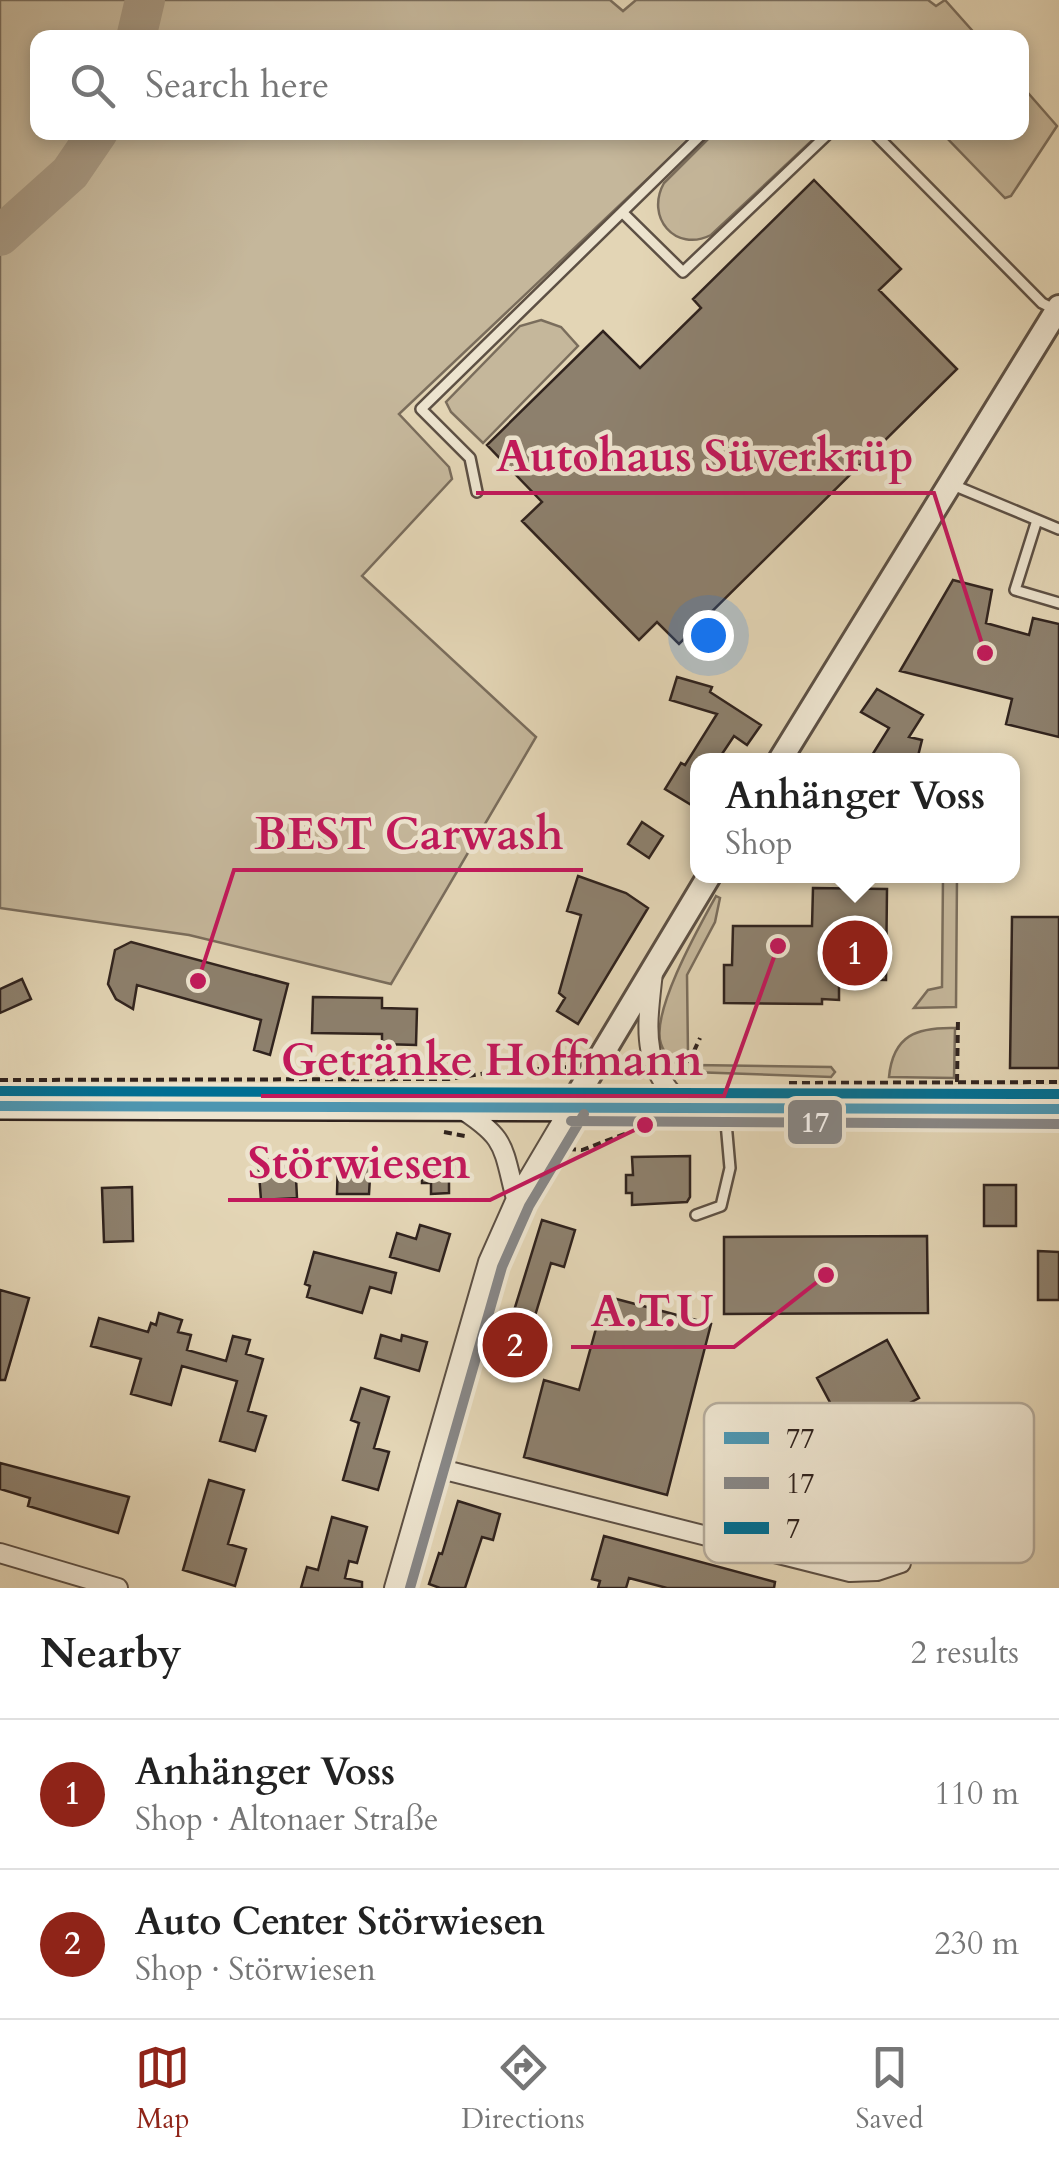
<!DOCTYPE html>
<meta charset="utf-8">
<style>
body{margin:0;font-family:Cardo,serif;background:#f2f2f2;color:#222}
.you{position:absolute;left:708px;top:635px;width:35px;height:35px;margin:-25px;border:8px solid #fff;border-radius:50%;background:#1a73e8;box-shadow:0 0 0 15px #1a73e833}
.badge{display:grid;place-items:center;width:65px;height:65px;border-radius:50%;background:#8f2418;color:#fff;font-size:32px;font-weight:700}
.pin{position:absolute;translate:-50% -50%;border:5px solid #fff;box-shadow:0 2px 10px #0006}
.popup{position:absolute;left:690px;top:753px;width:330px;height:130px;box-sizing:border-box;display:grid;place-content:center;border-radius:20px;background:#fff;filter:drop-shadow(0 2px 8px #0005);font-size:32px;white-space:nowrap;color:#767676}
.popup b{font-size:38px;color:#222}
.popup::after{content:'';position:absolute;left:50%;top:100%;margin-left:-20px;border:20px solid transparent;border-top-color:#fff}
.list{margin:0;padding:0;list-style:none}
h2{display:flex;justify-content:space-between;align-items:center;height:130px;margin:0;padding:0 40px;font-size:42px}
h2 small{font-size:32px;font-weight:400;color:#767676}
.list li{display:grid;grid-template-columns:65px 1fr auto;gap:30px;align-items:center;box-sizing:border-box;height:150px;padding:0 40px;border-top:2px solid #e0e0e0}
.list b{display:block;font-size:38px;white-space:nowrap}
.list p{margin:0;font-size:32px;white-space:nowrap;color:#767676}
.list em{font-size:32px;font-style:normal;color:#767676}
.icon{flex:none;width:55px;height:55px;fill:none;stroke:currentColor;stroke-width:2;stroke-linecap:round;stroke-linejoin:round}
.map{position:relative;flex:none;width:1059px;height:1588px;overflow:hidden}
.search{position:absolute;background:#fff;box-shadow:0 5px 15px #0003;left:30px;right:30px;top:30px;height:110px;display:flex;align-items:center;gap:25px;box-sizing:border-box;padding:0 35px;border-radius:20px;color:#767676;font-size:38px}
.sheet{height:430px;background:#fff}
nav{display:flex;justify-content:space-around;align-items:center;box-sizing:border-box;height:140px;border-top:2px solid #e0e0e0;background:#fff;font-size:28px;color:#767676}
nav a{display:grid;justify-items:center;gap:5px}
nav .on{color:#8f2418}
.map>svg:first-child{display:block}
.green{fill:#c5b79b;stroke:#7a6d5c;stroke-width:2.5}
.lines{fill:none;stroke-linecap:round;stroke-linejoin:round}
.river{stroke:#a69882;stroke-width:40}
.building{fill:#8d806d;stroke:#30231e;stroke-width:2.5}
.service-casing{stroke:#5d5044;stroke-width:14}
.minor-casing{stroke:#5d5044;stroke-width:22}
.tertiary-casing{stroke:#5d5044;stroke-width:28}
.secondary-casing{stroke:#30231e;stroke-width:30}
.path{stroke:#30231e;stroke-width:4;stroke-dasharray:8 5;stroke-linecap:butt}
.service{stroke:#ede4cf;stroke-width:9}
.minor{stroke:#ede4cf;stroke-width:18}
.tertiary{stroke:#ede4cf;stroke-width:22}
.secondary{stroke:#ede4cf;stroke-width:25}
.bus-1-casing{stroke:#ede4cf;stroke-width:18}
.bus-2-casing{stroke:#ede4cf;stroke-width:18}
.bus-3-casing{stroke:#ede4cf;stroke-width:18}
.bus-1{stroke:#4d96b1;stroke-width:10}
.bus-2{stroke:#878787;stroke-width:10}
.bus-3{stroke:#006f93;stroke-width:10}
.key{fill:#ede4cf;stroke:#b4aa9a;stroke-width:2.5}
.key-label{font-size:28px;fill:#30231e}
.leader{fill:none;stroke:#c2185b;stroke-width:4}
.callout-dot{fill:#c2185b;stroke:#ede4cf;stroke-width:4}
.callout-label{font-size:45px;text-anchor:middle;font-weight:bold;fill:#c2185b;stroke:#ede4cf;stroke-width:9;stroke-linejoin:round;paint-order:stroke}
.line-badge{stroke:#ede4cf;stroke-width:4}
.badge-label{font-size:28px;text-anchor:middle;font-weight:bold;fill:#fff}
</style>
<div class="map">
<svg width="1059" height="1588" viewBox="0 0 1059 1588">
<rect width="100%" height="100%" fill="#e3d5b5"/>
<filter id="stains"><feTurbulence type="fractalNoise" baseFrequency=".002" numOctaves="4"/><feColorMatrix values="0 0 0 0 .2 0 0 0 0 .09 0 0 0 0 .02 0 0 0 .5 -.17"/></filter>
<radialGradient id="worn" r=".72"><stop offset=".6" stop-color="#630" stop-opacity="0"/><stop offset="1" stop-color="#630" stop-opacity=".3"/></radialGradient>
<path class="green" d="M0,0H610L623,11L636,0H928L936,6L945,0L978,37L844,38C827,29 808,30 790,38H38V132L696,133L399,414L449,467L452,479L362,576L536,737L391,984L189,935L0,908Z
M1022,86L1057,126L1011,196L1005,198L942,133L1022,132Z
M714,133H820L711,235C675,253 645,217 664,183Z
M541,320L561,327L578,346L483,443L451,412L446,402L520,326Z
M943,876H957L956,1007L914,1008L928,990L942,987Z
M716,896L720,898L715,922L687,975L688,1055L681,1067C672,1061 665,1056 661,1044C650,1013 700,925 716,896Z
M955,1028L954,1078L889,1077C893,1035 917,1027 955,1028Z
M694,1065L831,1067L835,1072L831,1077L692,1072Z"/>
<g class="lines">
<path class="river" d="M136,38L145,0
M0,236L70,173L98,132"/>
</g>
<path class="building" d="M814,180L901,269L879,290L957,369L679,644L657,622L639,640L522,521L542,502L487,445L603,331L640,368L701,308L693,299Z
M953,580L992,590L986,623L1029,635L1033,618L1059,624V737L1006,724L1012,699L900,671Z
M677,677L712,687L710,692L761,725L747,745L734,736L718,760H698V809L665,789L681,763L685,765L717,714L670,700Z
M877,689L923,715L909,737L922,740L917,760H869L889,728L861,712Z
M642,822L663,836L649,858L628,844Z
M578,876L626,893L648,908L578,1024L557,1011L565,998L559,993L581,915L567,911Z
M813,888L887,889L886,980L839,979V1000L822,999V1004L724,1003V965H732L733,926H812Z
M1012,917H1059V1068H1010Z
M131,942L288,984L270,1055L254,1050L261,1020L137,985L133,1009L116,999L108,984L115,950Z
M22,979L31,999L0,1013V989Z
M313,997L382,998V1008L417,1009L416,1045L382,1044V1034L312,1033Z
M690,1156V1197L687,1202L632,1205V1193H626V1175H633L632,1157Z
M295,1158L297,1198L261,1200L258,1160Z
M338,1158L371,1160L369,1194H337Z
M422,1160H449V1193L431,1194V1183H422Z
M984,1185H1016V1226H984Z
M132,1187L133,1241L104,1242L102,1188Z
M542,1220L575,1230L564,1267L551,1263L521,1362L500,1356Z
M420,1225L450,1234L439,1271L390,1257L397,1233L416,1239Z
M927,1236L928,1313L724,1314V1237Z
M1038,1251L1059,1252V1300H1038Z
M314,1252L396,1273L391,1293L370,1287L362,1313L307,1297L310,1286L305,1284Z
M0,1290L29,1298L5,1380H0Z
M605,1296L711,1324L667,1495L524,1457L544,1380L579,1390Z
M159,1313L182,1320L178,1332L191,1335L187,1350L226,1361L233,1336L250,1340L246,1354L263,1359L248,1411L266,1416L255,1451L220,1441L237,1381L182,1366L171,1405L131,1394L141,1359L91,1346L99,1318L148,1332L151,1323L156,1325Z
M381,1335L401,1341L402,1335L427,1342L419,1371L375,1358Z
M887,1340L919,1398L882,1418L901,1452L852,1479L849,1473L759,1523L727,1467L797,1427L806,1443L841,1423L817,1378Z
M361,1388L389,1397L374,1448L389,1452L378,1490L343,1480L359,1423L351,1420Z
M0,1463L129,1497L118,1533L28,1506L30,1498L0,1489Z
M209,1480L244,1490L228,1544L246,1549L235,1586L183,1570Z
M458,1501L500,1514L493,1540L482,1537L465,1588H440L429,1584L439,1553L442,1554Z
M332,1517L367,1527L357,1563L349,1561L345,1578L362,1582V1588H301L307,1567L318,1570Z
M604,1536L775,1582L774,1588H667L629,1578L626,1588H598L600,1581L592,1579Z"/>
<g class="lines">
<defs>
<path id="service" d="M873,132L1042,303L1054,309
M624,214L683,272L830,132
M953,485L1059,529
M477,492L470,458L421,409L704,132
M1037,520L1015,590L1059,603
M696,1215L721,1206L730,1168L725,1111"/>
<path id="minor" d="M653,972C647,1029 639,1066 686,1108
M458,1107C507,1138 502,1145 516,1199
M429,1466L850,1572L877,1571L901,1563
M0,1553L118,1588
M394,1588L488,1262L516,1199L571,1106"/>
<path id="tertiary" d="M780,760L1059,307
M571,1106L709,876"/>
<path id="secondary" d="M0,1106L1059,1109"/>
</defs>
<use href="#service" class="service-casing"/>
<use href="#minor" class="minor-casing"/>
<use href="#tertiary" class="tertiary-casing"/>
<use href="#secondary" class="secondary-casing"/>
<path class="path" d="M683,1075L700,1038
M0,1080L449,1079L494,1072L569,1067
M957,1082L958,1019
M789,1083L1059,1082
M444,1132L465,1136
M568,1149L582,1150L630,1132"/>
<use href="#service" class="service"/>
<use href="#minor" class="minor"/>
<use href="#tertiary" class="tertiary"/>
<use href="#secondary" class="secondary"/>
<defs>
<path id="bus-1" d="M0,1106L1059,1109"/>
<path id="bus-2" d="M571,1121L1059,1124
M410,1588L502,1267L529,1206L584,1114"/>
<path id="bus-3" d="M0,1091L1059,1094"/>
</defs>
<use href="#bus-1" class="bus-1-casing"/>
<use href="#bus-2" class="bus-2-casing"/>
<use href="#bus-3" class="bus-3-casing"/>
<use href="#bus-1" class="bus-1"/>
<use href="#bus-2" class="bus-2"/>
<use href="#bus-3" class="bus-3"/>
</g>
<rect x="704" y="1403" width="330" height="160" rx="15" class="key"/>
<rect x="724" y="1432" width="45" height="12" fill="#4d96b1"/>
<rect x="724" y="1477" width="45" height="12" fill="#878787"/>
<rect x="724" y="1522" width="45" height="12" fill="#006f93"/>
<g class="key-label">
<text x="786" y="1448">77</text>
<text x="786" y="1493">17</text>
<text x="786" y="1538">7</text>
</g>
<path class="leader" d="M985 653L934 493H476M198 981L234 870H583M778 946L724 1096H261M645 1125L490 1200H228M826 1275L734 1347H571"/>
<g class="callout-dot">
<circle cx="985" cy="653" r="10"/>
<circle cx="198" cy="981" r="10"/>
<circle cx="778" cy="946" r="10"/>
<circle cx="645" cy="1125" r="10"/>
<circle cx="826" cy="1275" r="10"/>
</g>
<g class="callout-label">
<text x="705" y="471">Autohaus Süverkrüp</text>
<text x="409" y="849">BEST Carwash</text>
<text x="492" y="1075">Getränke Hoffmann</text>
<text x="359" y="1178">Störwiesen</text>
<text x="652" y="1326">A.T.U</text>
</g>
<rect class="line-badge" x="786" y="1098" width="58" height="48" rx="10" fill="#878787"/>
<g class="badge-label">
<text x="815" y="1132">17</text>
</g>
<rect width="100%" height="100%" filter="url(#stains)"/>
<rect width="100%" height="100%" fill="url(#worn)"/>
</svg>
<div class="you"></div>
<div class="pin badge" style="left:855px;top:953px">1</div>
<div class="popup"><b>Anhänger Voss</b>Shop</div>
<div class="pin badge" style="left:515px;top:1345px">2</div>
<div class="search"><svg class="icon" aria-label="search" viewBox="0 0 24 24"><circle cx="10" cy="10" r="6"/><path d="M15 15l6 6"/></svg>Search here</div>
</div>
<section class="sheet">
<h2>Nearby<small>2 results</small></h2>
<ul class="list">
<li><span class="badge">1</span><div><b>Anhänger Voss</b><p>Shop · Altonaer Straße</p></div><em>110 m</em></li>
<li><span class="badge">2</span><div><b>Auto Center Störwiesen</b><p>Shop · Störwiesen</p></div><em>230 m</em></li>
</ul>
</section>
<nav>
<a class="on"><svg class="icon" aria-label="map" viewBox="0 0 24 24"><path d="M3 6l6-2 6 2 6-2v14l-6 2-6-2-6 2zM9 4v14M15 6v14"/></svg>Map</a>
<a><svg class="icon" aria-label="directions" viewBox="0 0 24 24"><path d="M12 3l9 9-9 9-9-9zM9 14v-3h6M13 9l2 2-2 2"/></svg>Directions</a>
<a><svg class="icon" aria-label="saved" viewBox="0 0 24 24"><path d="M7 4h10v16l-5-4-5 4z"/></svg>Saved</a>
</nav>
